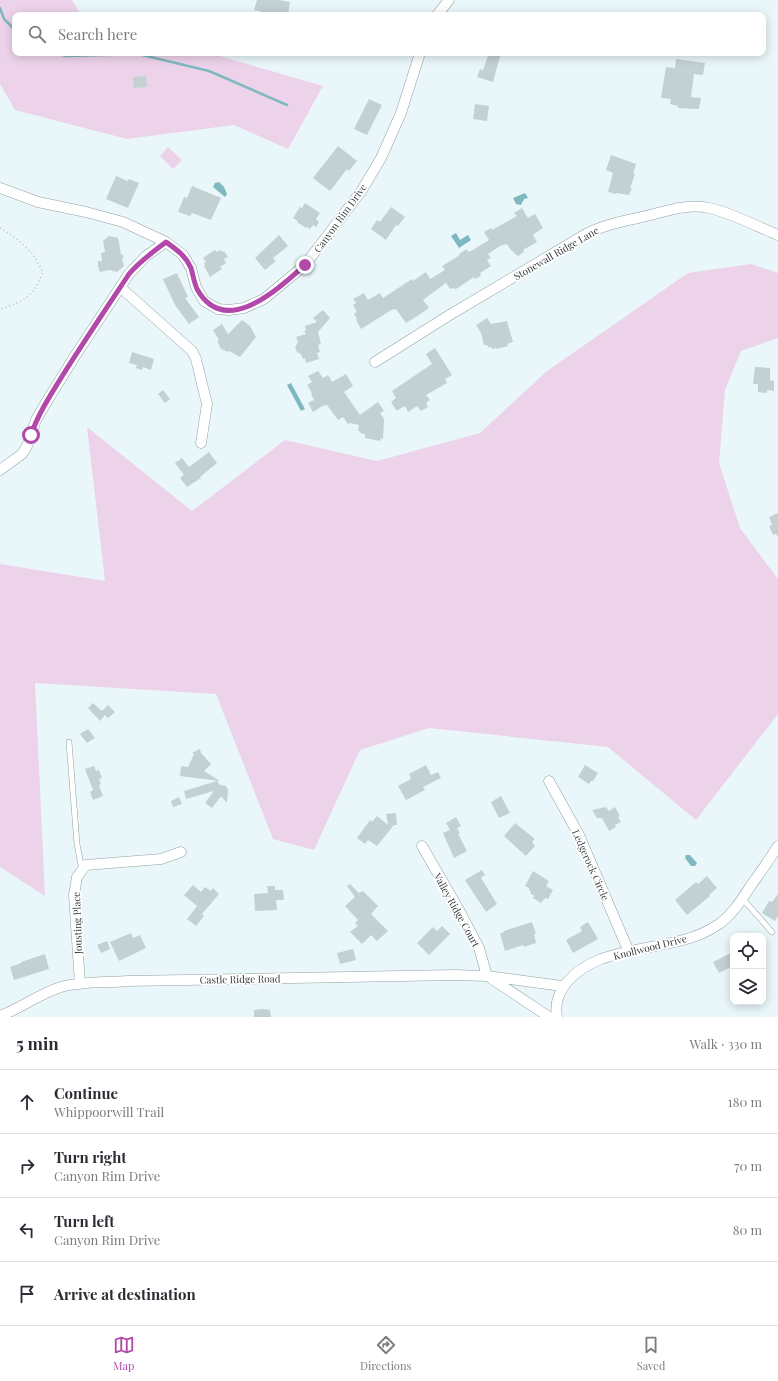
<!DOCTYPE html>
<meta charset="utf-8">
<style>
body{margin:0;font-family:"Playfair Display",serif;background:#f2f2f3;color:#2b2b33}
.controls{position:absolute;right:12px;bottom:12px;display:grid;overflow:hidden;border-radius:8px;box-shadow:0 2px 10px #0003}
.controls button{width:36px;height:36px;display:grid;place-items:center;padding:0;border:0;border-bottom:1px solid #e1e1e2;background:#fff;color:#2b2b33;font:20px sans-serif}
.stop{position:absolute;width:12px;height:12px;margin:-9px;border:3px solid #b148aa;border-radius:50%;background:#fff}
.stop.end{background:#b148aa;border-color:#fff;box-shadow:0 1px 4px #0008}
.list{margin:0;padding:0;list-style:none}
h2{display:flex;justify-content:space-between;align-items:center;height:52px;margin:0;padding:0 16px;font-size:17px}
h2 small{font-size:13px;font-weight:400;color:#7c7c81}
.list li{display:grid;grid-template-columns:26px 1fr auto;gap:12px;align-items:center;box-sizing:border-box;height:64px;padding:0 16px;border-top:1px solid #e1e1e2}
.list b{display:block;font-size:15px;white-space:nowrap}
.list p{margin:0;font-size:13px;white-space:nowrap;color:#7c7c81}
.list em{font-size:13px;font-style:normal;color:#7c7c81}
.icon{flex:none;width:22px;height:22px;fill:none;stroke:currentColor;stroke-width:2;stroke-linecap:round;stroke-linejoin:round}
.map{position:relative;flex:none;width:778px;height:1017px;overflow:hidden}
.search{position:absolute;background:#fff;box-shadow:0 2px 10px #0003;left:12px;right:12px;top:12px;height:44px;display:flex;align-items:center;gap:10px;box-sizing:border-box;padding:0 14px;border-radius:8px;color:#7c7c81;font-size:15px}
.sheet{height:308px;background:#fff}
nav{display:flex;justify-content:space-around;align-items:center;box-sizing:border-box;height:56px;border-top:1px solid #e1e1e2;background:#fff;font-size:11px;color:#7c7c81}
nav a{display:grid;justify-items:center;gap:2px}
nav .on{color:#b148aa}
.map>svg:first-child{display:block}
.green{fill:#edd3ea}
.water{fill:#80b8c1}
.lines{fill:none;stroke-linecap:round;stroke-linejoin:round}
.stream{stroke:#80b8c1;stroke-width:2.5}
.building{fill:#c3d1d3}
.service-casing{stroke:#92a0a2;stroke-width:6}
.minor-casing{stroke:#92a0a2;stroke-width:11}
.path{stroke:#b2bec0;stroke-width:1.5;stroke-dasharray:1 3;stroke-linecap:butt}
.service{stroke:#fff;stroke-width:5}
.minor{stroke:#fff;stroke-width:10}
.route{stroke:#b148aa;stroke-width:5}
.labels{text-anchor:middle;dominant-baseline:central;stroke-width:3.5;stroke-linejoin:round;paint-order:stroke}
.street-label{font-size:10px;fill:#33393a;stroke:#fff}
</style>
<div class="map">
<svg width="778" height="1017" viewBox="0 0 778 1017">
<rect width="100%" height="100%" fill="#e9f7fa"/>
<path class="green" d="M0,0H72L81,15H15V53H209L323,86L288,149L234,125L127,139L15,110L0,84Z
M168,147L182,160L173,169L160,156Z
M751,264L778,273V338L741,351L725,390L719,463L740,528L778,579V714L696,820L608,747L429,728L360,750L314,850L273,839L216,694L35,683L45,896L0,867V564L105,581L87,427L192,511L285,440L377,461L480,433L547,371L688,273Z"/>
<path class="water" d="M219,182L224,187L227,194L225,197L213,187L215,183Z
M525,193L528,198L524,199L521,205L516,204L513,198Z
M456,233L460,240L468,235L471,240L459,248L451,236Z
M291,383L305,409L301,411L287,385Z
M686,855H690L697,863L695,866H691L685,858Z"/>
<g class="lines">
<path class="stream" d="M0,8L4,19L15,30
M56,53L66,56L138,54L209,71L287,105"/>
</g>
<path class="building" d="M257,0H279L290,2L288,15H266L267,13L254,10Z
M489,53H501L493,82L477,77L480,69L483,70Z
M676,59L705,63L703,75L694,74L691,97L701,98L699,109L678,108V106L670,104L671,99L661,98L666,67L675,68Z
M146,76L147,87L134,88L133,77Z
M369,99L382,105L367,135L354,129Z
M475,104L489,106L487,121L473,119Z
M338,146L357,161L349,171L347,169L330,191L313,178Z
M611,155L636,164L633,174H635L630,188H632L629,195L616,193V194L608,192L613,173L606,170Z
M116,176L128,181L129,179L139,183L128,208L106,199Z
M192,186L221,198L211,220L192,213L190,216L178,212L184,197L187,198Z
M305,203L320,213L316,219L319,222L316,227L313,225L310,229L307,227L306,228L297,222L298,221L293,218L300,207L302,208Z
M391,207L405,217L398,226L396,225L386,240L371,229L377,220L380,222Z
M522,208L528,218L535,214L543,228L533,235L537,242L523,250L524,252L518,256L511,250L507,244L500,246L488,254L491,258L487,260L491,266L480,273L481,276L475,279L474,277L456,289L452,288L450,289L446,283L423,300L429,308L419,315L406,323L396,309L394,310L393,309L361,329L356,320L357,319L354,314L357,312L353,305L356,303L353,299L364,293L368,300L380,293L383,298L412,279L413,281L426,272L430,279L445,270L442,266L460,255L459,254L467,249L468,252L473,250L489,240L484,232L491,228L492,230L517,216L514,213Z
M279,235L288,246L273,258L276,261L265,270L255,258Z
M109,236L118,238L121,254L124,256L122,259L124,266L117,272L110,270L100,272L98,267V261H102L101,253L105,252L103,241Z
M215,250L217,252L220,250L222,252L224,251L228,257L224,259L226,263L220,267L222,269L210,277L204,266L205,265L204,263L206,262L203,258Z
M177,273L188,297L185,298L199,317L189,324L175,305L163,279Z
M323,310L330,318L318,332L321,344L318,345L320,352L317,353L319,359L306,363L305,358L303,359L301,354L297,352L295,347L298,342L296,337L306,334L304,331L306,330L305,326L317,322L313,318Z
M487,318L491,324L507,321L513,342L507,344L508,346L496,349V348L492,349L491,347H488L487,345H484L481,333L476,325Z
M242,320L250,326L256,337L240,357L229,351L228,352L221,349L217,341L219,340L213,330L222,324L228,334Z
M435,348L452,375L445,379L447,383L426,395L430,400L426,403L428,407L421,411L417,406L408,412L405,406L398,410H396L391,402L396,398L392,391L432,364L426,354Z
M132,352L154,359L151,370L143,367L142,370L136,368L137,365L129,363Z
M755,367L770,368V380L774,381V391L767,390V393L758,392V384H753Z
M318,371L323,378L328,375L332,382L346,374L353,386L344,392L360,415L378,402L384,411L380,413L384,419L383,439L381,438L380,441L365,438V434L360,433L361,432L358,431L359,425L350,423L348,424L343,417L338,420L327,405L324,406V405L313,412L308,403L314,400L311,394L312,393L307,385L312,382L308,376Z
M163,390L170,399L165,403L158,394Z
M209,452L217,463L200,477L201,478L187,487L180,478L184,475L175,463L182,458L189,467Z
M778,513V537L776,534L773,535L769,526L772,525L769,517Z
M93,703L102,711L108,705L115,712L108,718L105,715L100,721L88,708Z
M88,729L95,738L87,743L80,734Z
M200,749L201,753L211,764L204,771L220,781L180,776L181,766L188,767L194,754L192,753Z
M426,765L431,775L438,772L441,778L423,787L425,790L406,800L398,786L411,779L409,774Z
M585,765L598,773L593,781H591L589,784L578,777Z
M94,766L96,771L99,770L102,778L99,779L101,784L99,785L103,796L93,800L90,792L93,790L85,769Z
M217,781L220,785L226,786L228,790L227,803L221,796L212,808L205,803L214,791L186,799L184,791Z
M501,796L510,813L499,818L491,802Z
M179,797L182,804L173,807L171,801Z
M606,807L609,811L615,807L620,816L618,817L621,822L615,825L616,827L609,831L602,818H597L592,810Z
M396,813L397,825H394L377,846L368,840L365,844L357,838L370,820L372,822L377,816L388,825L386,814Z
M456,817L461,826L457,828L460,833L458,834L467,851L454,858L443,833L450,830L446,823Z
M515,823L535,839L532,842L535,846L526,856L504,836Z
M482,870L485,875L481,878L497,904L486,912L465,880Z
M533,871L549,881L546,886L553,890L548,899L545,898L541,903L533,898L534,896L530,893L531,892L529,890V888L525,886Z
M707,876L717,888L709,895L710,896L687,915L675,900L696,882L698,884Z
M350,884L359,893L363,891L378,906L371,914L388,931L377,941L371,935L362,944L350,932L358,926L355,923L358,920L345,906L355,897L347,886Z
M193,885L201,892L205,887L211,891L213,888L219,894L202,914L204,916L196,926L187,919L197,906L184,895Z
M267,886H275V890H283L284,900H276L277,910L255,911L254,894L268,893Z
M778,894V916L775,921L762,913L769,901L772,902Z
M532,922L536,934H534L536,943L524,947L523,945L505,951L500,934L504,932V931Z
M588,922L598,939L573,953L566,940L582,931L580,927Z
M442,926L450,934L429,955L417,943L433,927L437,931Z
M131,933L133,938L140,935L146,948L119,961L110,942Z
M107,941L110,949L101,953L97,945Z
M353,949L356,960L340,964L337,953Z
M733,952V966L719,973L713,962Z
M45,954L49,969L14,980L10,967L21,963V962Z
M263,1009L270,1010L271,1017H254V1010Z"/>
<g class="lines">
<defs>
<path id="service" d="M69,742L77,844L82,870
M742,898L772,932"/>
<path id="minor" d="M437,15L449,0
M0,188L38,202L86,212L123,222L166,242L183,255L191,268L196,287L204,301L218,309L229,310L244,308L264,299L305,265L362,190L381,158L401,113L420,53
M120,287L192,351L196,359L207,404L201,443
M375,362L448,316L586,234C604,225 623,221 642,217C664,212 687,203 709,208C732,213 756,226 778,235
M0,470L22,454L27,446L36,420L47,401L75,356L129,274L146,256L166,242
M549,781L579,835L629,952
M422,846L459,910L479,948L487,976
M492,979L549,1017
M80,984L74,895L77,877L86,865L161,859L181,852
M0,1016C21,1008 39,994 61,987C83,981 106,983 128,981L454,975L487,976L562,986
M557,1017C552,989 576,969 601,959C627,950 656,947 683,940C695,937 709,931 719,924C732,915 742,899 750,887C760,873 769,860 778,846"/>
</defs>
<use href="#service" class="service-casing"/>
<use href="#minor" class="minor-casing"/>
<path class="path" d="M0,228L16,238L32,253L43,272C34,297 24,301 0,309"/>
<use href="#service" class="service"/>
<use href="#minor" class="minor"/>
</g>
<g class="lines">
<path class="route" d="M31,435C38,414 50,396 61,378C83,343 106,309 129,274C140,261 153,252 166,242C177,250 186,256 191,268C193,275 194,282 197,289C225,339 278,289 305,265"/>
</g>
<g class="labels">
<g class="street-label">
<text transform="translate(340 218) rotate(-54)">Canyon Rim Drive</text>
<text transform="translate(556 253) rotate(-30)">Stonewall Ridge Lane</text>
<text transform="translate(591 865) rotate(66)">Ledgerock Circle</text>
<text transform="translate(457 910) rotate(61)">Valley Ridge Court</text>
<text transform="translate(77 923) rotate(-92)">Jousting Place</text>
<text transform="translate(650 947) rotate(-14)">Knollwood Drive</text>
<text transform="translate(240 979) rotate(-1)">Castle Ridge Road</text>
</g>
</g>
</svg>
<div class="controls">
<button><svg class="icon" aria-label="locate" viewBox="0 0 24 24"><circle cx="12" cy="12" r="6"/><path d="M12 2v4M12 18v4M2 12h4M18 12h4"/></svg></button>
<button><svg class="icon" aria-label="layers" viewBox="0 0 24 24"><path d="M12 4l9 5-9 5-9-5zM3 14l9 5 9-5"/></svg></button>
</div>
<div class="stop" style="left:31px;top:435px"></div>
<div class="stop end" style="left:305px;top:265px"></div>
<div class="search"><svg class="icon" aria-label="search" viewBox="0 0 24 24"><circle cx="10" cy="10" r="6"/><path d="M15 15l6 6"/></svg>Search here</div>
</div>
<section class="sheet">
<h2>5 min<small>Walk · 330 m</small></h2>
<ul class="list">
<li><svg class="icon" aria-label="ahead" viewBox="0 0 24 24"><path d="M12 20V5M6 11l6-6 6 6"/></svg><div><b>Continue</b><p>Whippoorwill Trail</p></div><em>180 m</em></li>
<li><svg class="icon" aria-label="right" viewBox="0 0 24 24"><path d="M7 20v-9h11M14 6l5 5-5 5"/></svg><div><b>Turn right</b><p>Canyon Rim Drive</p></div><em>70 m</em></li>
<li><svg class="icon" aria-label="left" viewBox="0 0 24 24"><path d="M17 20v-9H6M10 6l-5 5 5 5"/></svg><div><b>Turn left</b><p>Canyon Rim Drive</p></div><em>80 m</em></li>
<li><svg class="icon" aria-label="arrive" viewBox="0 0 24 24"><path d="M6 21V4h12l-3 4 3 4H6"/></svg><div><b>Arrive at destination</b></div></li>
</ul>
</section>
<nav>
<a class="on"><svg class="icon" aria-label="map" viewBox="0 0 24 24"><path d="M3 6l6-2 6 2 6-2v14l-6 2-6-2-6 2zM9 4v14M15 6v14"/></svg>Map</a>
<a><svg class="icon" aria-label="directions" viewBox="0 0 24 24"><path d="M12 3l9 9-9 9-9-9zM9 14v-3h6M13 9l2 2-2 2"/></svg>Directions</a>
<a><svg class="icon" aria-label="saved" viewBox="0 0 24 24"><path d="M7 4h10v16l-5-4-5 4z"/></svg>Saved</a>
</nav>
